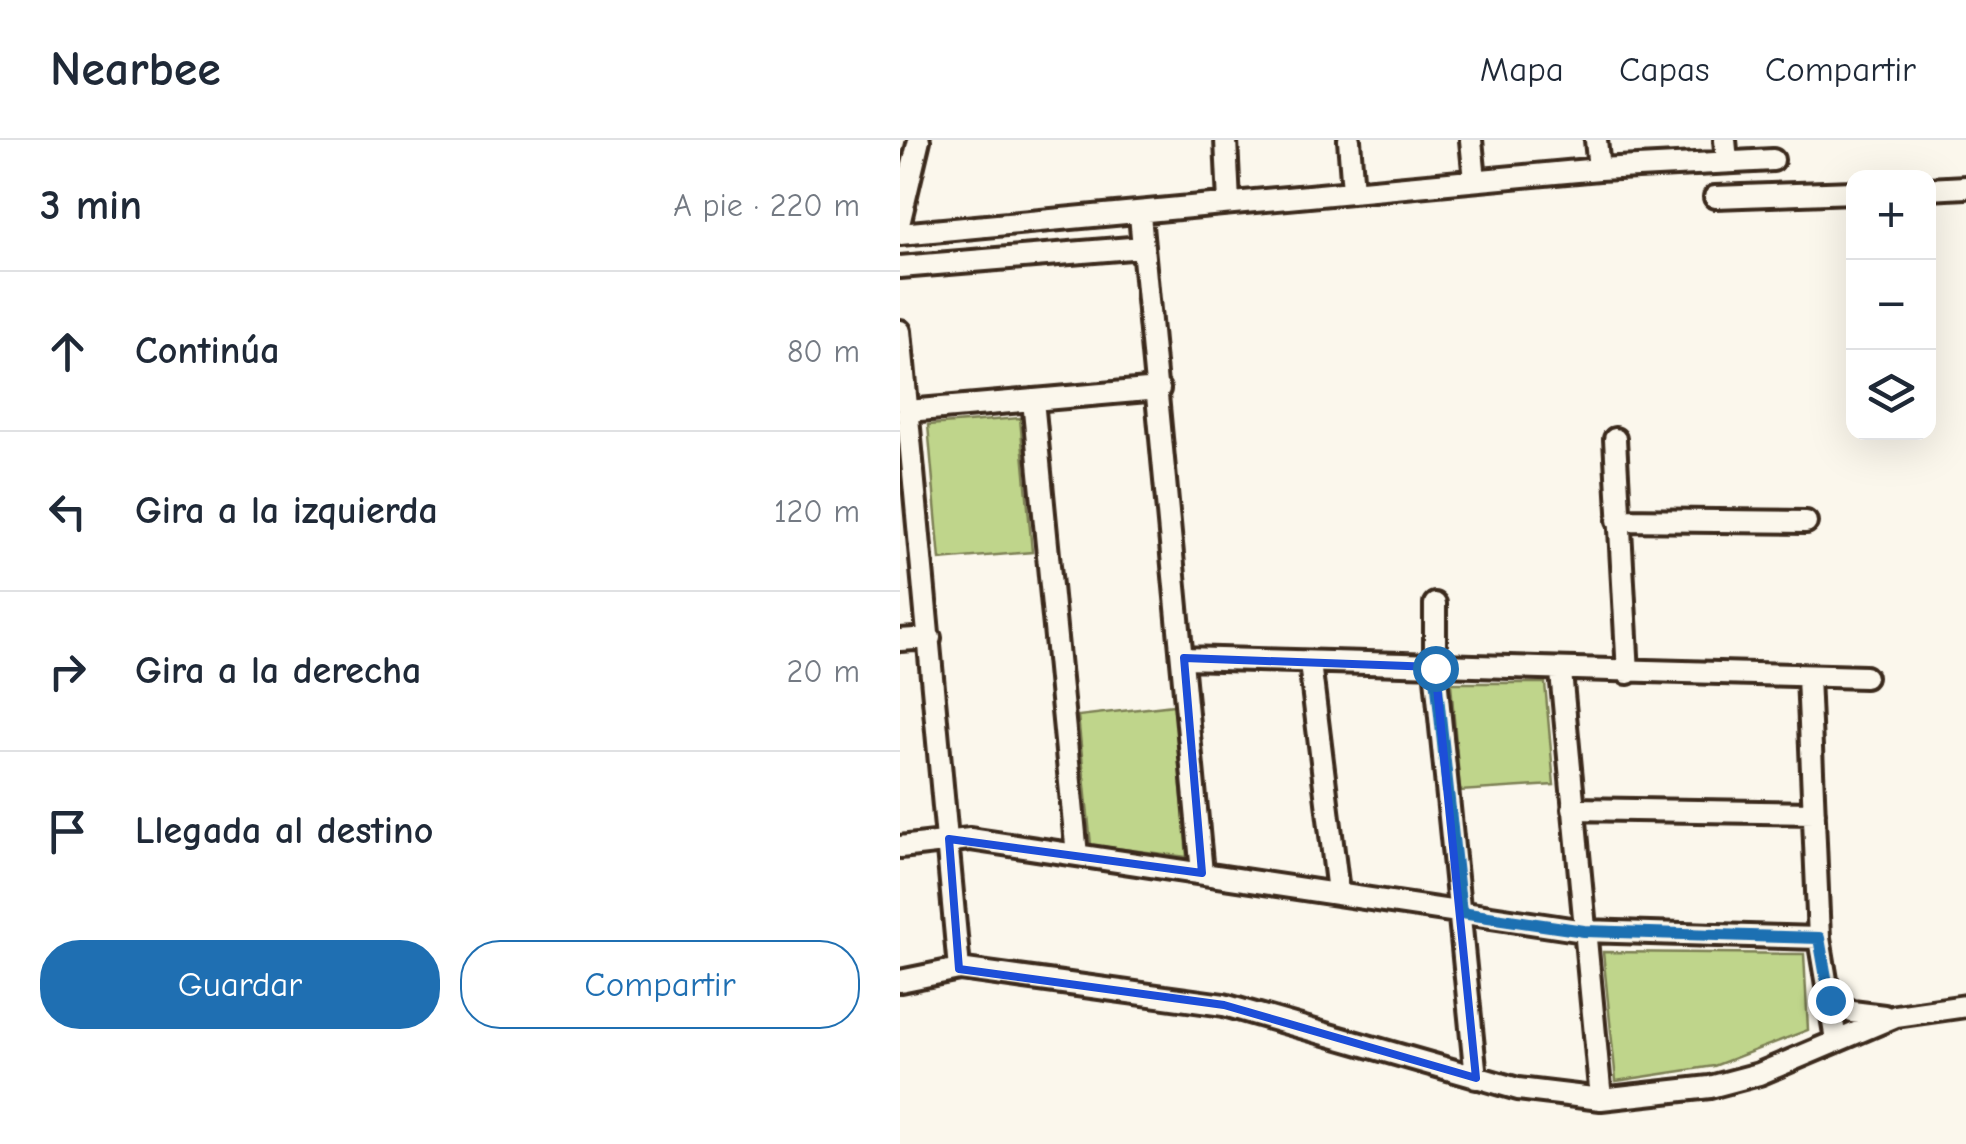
<!DOCTYPE html>
<html lang="es">
<meta charset="utf-8">
<style>
body{margin:0;font-family:"Comic Neue",sans-serif;background:#f6f6f7;color:#1f2937}
.controls{position:absolute;right:30px;top:30px;display:grid;overflow:hidden;border-radius:20px;box-shadow:0 10px 40px #0002}
.controls button{width:90px;height:90px;display:grid;place-items:center;padding:0;border:0;border-bottom:2px solid #e0e1e3;background:#fff;color:#1f2937;font:50px sans-serif}
.stop{position:absolute;width:30px;height:30px;margin:-22px;border:8px solid #1f6fb2;border-radius:50%;background:#fff}
.stop.end{background:#1f6fb2;border-color:#fff;box-shadow:0 2px 10px #0008}
.list{margin:0;padding:0;list-style:none}
h2{display:flex;justify-content:space-between;align-items:center;height:130px;margin:0;padding:0 40px;font-size:42px}
h2 small{font-size:32px;font-weight:400;color:#747a83}
.list li{display:grid;grid-template-columns:65px 1fr auto;gap:30px;align-items:center;box-sizing:border-box;height:160px;padding:0 40px;border-top:2px solid #e0e1e3}
.list b{display:block;font-size:38px;white-space:nowrap}
.list em{font-size:32px;font-style:normal;color:#747a83}
.actions{display:flex;gap:20px;padding:30px 40px}
.actions a{flex:1;padding:22px 0;border:2px solid #1f6fb2;border-radius:40px;text-align:center;font-size:35px;color:#1f6fb2}
.actions .main{background:#1f6fb2;color:#fff}
.icon{flex:none;width:55px;height:55px;fill:none;stroke:currentColor;stroke-width:2;stroke-linecap:round;stroke-linejoin:round}
.map{position:relative;flex:none;width:1066px;height:1004px;overflow:hidden}
header{display:flex;align-items:center;gap:60px;box-sizing:border-box;height:140px;padding:0 50px;background:#fff;border-bottom:2px solid #e0e1e3}
header strong{font-size:48px}
nav{display:flex;gap:55px;margin-inline-start:auto;font-size:35px}
main{display:flex}
aside{flex:1;background:#fff}
.map>svg:first-child{display:block}
.green{fill:#bfd58b;stroke:#7d8054;stroke-width:2.5}
.lines{fill:none;stroke-linecap:round;stroke-linejoin:round}
.minor-casing{stroke:#3b2a1e;stroke-width:28}
.minor{stroke:#fbf7ec;stroke-width:20}
.route{stroke:#1f6fb2;stroke-width:12}
.marked{fill:none;stroke:#1d4ed8;stroke-width:8;stroke-linejoin:round}
</style>
<header>
<strong>Nearbee</strong>
<nav><a>Mapa</a><a>Capas</a><a>Compartir</a></nav>
</header>
<main>
<aside>
<h2>3 min<small>A pie · 220 m</small></h2>
<ul class="list">
<li><svg class="icon" aria-label="ahead" viewBox="0 0 24 24"><path d="M12 20V5M6 11l6-6 6 6"/></svg><div><b>Continúa</b></div><em>80 m</em></li>
<li><svg class="icon" aria-label="left" viewBox="0 0 24 24"><path d="M17 20v-9H6M10 6l-5 5 5 5"/></svg><div><b>Gira a la izquierda</b></div><em>120 m</em></li>
<li><svg class="icon" aria-label="right" viewBox="0 0 24 24"><path d="M7 20v-9h11M14 6l5 5-5 5"/></svg><div><b>Gira a la derecha</b></div><em>20 m</em></li>
<li><svg class="icon" aria-label="arrive" viewBox="0 0 24 24"><path d="M6 21V4h12l-3 4 3 4H6"/></svg><div><b>Llegada al destino</b></div></li>
</ul>
<div class="actions"><a class="main">Guardar</a><a>Compartir</a></div>
</aside>
<div class="map">
<svg width="1066" height="1004" viewBox="0 0 1066 1004">
<rect width="100%" height="100%" fill="#fbf7ec"/>
<filter id="ink" filterUnits="userSpaceOnUse"><feTurbulence type="fractalNoise" baseFrequency=".01" numOctaves="2"/><feDisplacementMap in="SourceGraphic" scale="20" xChannelSelector="R" yChannelSelector="G"/><feConvolveMatrix kernelMatrix="1 2 1 2 8 2 1 2 1" color-interpolation-filters="sRGB"/></filter>
<g filter="url(#ink)">
<path class="green" d="M120,278L132,412L40,420L28,285Z
M551,543H645L654,645L560,651Z
M274,565L287,717L191,705L178,576Z
M703,812L904,814L908,890L814,926L716,941Z"/>
<g class="lines">
<defs>
<path id="minor" d="M326,0L329,63
M449,0L453,51
M571,0L575,40
M696,0L699,29
M825,0L827,21
M1028,49L1066,47
M815,57L954,52
M240,75L302,733
M0,80L19,0
M0,94L699,29L873,20
M0,127L243,107
M0,191L59,829
M133,260L177,715
M8,271L259,249
M715,299L728,533
M718,380L906,382
M535,464V527L576,938
M0,500L30,498
M284,518L965,537
M410,523L438,752
M661,532L701,959
M908,536L919,798L936,900
M673,669L914,673
M0,707L70,699L684,791L919,798
M0,841L59,829L324,865L618,949L701,959L810,947L859,934L996,876L1066,866
M930,860L952,872L984,876"/>
</defs>
<use href="#minor" class="minor-casing"/>
<use href="#minor" class="minor"/>
</g>
</g>
<g class="lines" filter="url(#ink)">
<path class="route" d="M535,528L561,773L684,791L919,798L930,860"/>
</g>
<path class="marked" d="M284,518L535,527L576,938L324,865L59,829L49,699L302,733Z"/>
</svg>
<div class="controls">
<button>+</button>
<button>−</button>
<button><svg class="icon" aria-label="layers" viewBox="0 0 24 24"><path d="M12 4l9 5-9 5-9-5zM3 14l9 5 9-5"/></svg></button>
</div>
<div class="stop" style="left:535px;top:528px"></div>
<div class="stop end" style="left:930px;top:860px"></div>
</div>
</main>
